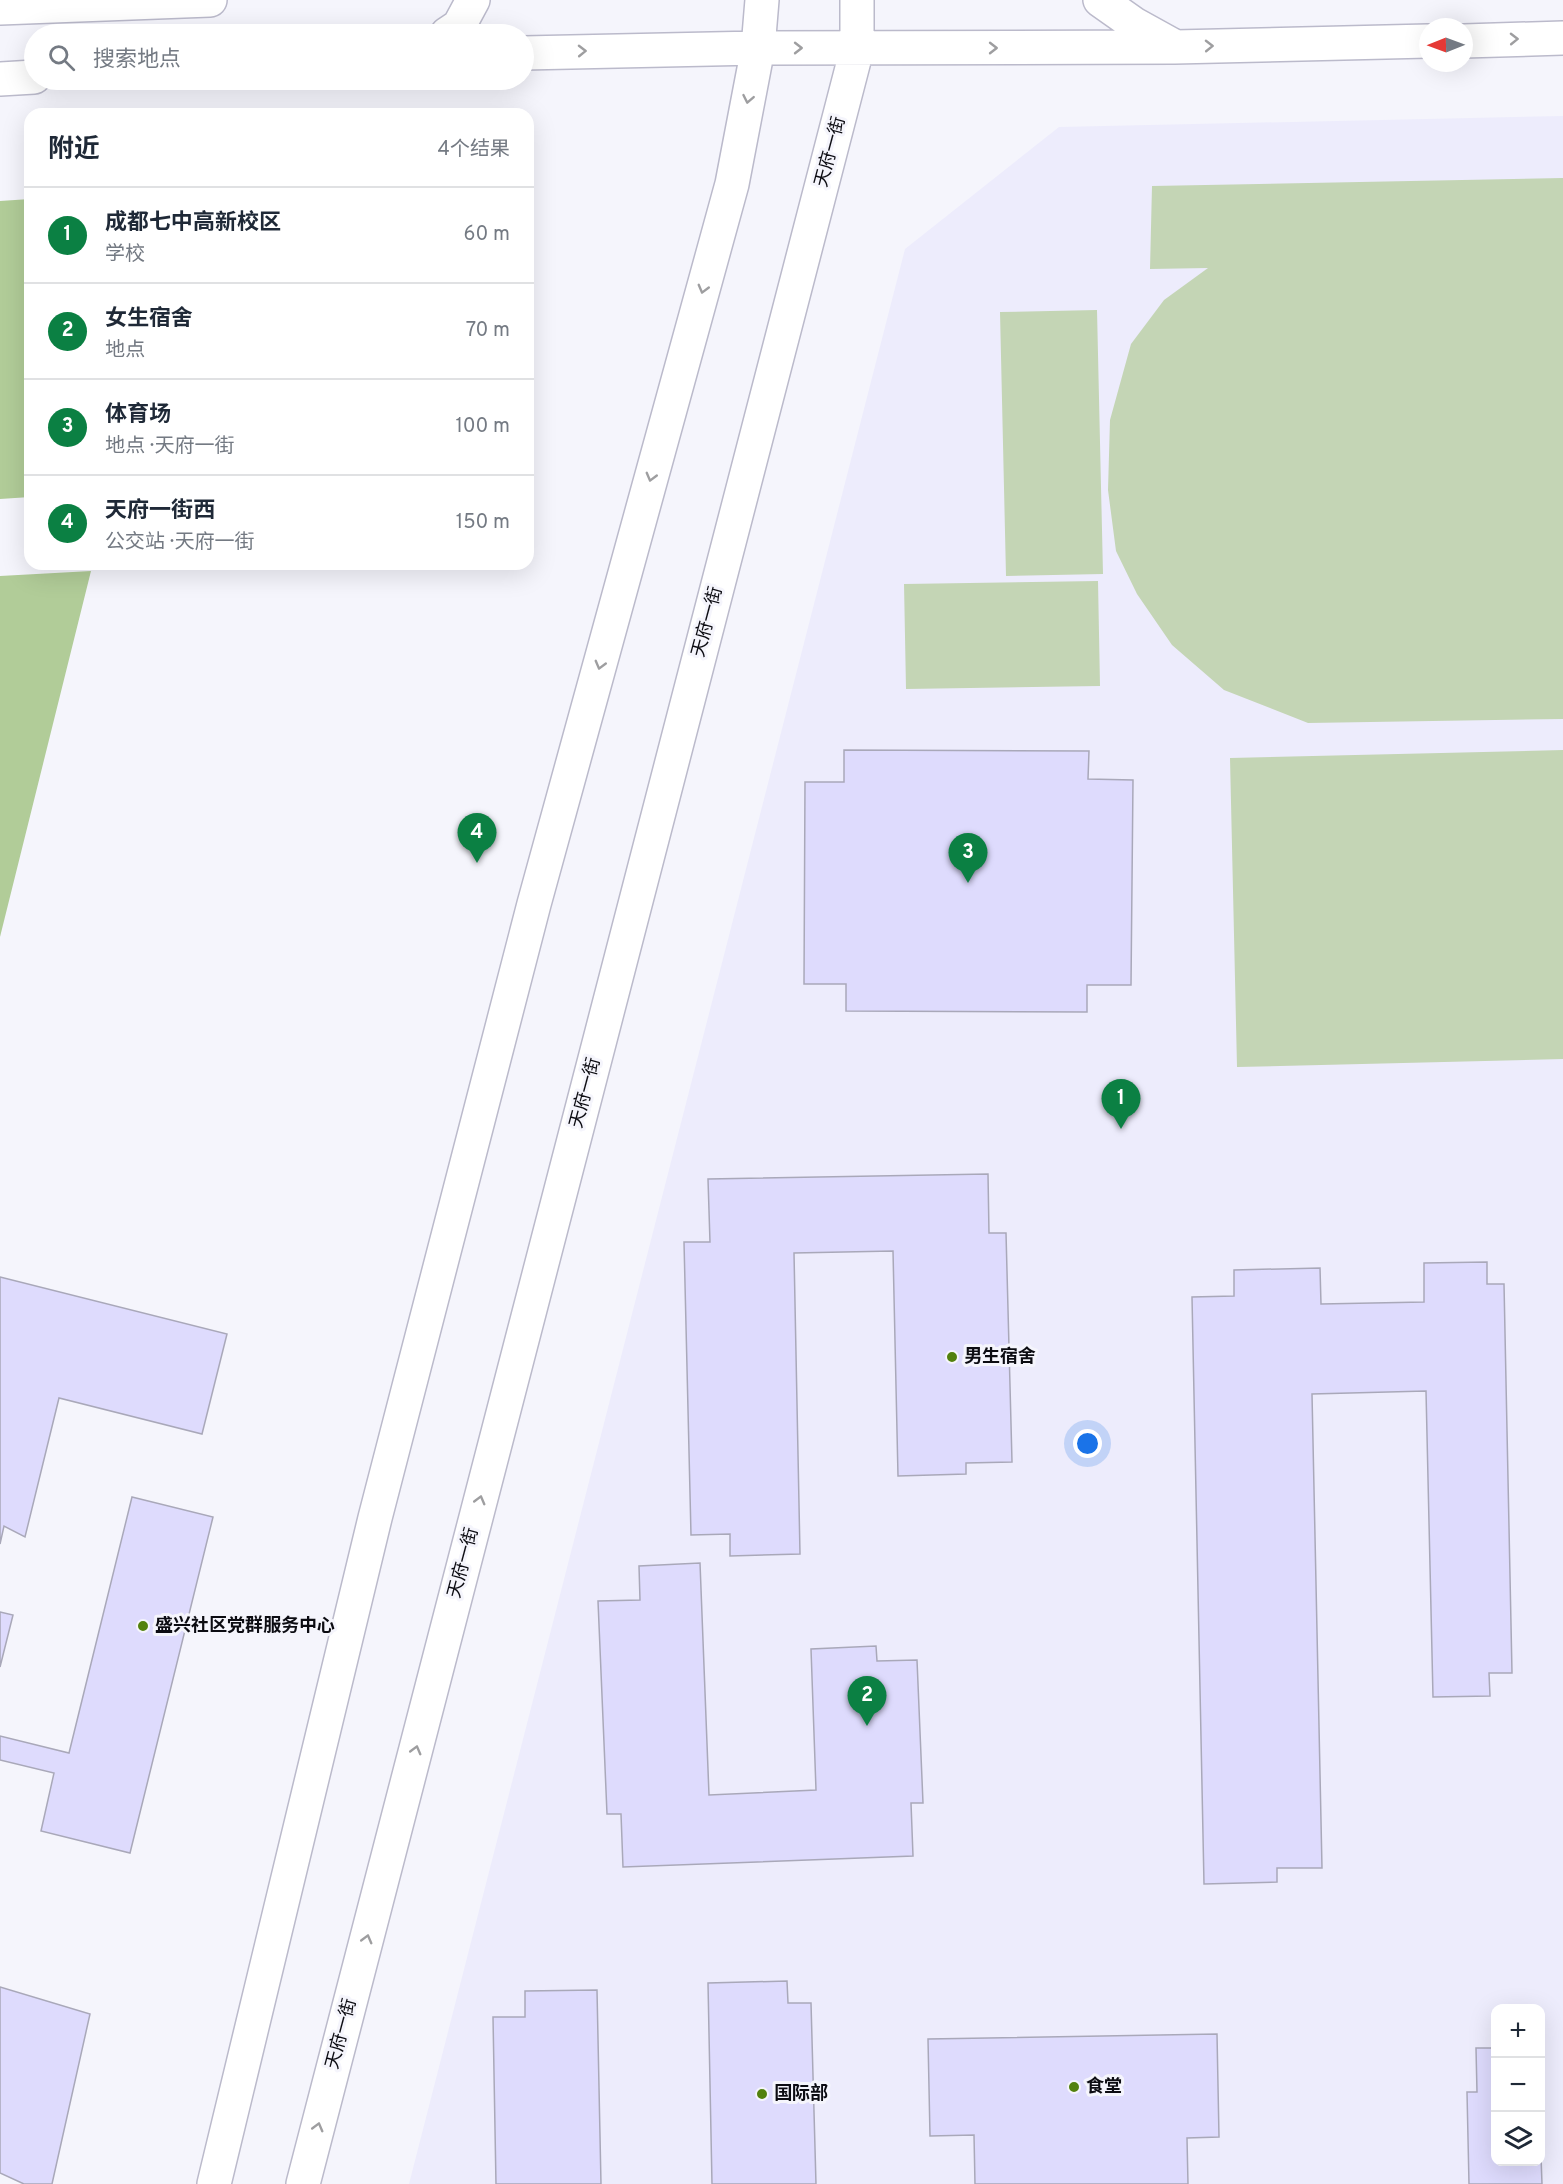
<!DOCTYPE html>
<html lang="zh">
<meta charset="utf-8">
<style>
body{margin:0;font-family:Overpass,"Noto Sans SC",sans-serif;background:#f6f6f7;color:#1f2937}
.controls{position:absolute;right:18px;bottom:18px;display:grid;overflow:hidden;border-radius:12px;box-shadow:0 6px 24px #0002}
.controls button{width:54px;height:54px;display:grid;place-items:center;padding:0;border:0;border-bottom:2px solid #e0e1e3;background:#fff;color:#1f2937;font:30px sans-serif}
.compass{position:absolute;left:1419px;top:18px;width:54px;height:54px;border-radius:50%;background:#fff;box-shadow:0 6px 24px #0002;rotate:269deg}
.you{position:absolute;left:1088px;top:1444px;width:21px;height:21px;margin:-15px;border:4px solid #fff;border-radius:50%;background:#1a73e8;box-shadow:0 0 0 9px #1a73e833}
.badge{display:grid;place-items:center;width:39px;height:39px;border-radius:50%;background:#0b8043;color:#fff;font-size:20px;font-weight:700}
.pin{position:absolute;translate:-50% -50px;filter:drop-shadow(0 2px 3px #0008)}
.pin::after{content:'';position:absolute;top:32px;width:21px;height:18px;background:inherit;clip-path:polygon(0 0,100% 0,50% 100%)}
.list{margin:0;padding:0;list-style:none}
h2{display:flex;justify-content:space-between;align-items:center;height:78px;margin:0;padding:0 24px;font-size:26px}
h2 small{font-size:20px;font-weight:400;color:#747a83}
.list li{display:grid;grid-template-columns:39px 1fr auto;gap:18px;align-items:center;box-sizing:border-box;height:96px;padding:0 24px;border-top:2px solid #e0e1e3}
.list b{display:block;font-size:22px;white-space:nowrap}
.list p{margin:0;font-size:20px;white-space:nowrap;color:#747a83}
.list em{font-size:20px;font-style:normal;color:#747a83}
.icon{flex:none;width:33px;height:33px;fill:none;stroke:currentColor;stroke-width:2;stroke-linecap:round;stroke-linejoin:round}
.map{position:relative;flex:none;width:1563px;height:2184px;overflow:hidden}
.search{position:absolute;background:#fff;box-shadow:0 6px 24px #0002;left:24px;top:24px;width:510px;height:66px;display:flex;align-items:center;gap:15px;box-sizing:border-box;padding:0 21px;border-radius:33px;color:#747a83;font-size:22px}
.panel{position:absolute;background:#fff;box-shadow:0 6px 24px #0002;left:24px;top:108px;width:510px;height:462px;border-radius:18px}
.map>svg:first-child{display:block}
.built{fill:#edecfc;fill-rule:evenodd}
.green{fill:#c4d5b5}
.forest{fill:#b1cc98}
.building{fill:#dedbfd;stroke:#a9a8b9;stroke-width:1.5}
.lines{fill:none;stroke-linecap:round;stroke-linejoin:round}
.secondary-casing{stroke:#bbbacb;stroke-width:36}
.trunk-casing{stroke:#bbbacb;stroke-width:36}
.secondary{stroke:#fff;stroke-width:33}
.trunk{stroke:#fff;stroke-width:33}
.oneway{stroke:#9e9ea0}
.poi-dot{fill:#52810d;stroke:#f5f5fc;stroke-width:2}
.labels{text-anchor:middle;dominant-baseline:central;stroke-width:6;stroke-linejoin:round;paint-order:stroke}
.street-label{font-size:18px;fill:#0c0c12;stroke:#f5f5fc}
.poi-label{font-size:18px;font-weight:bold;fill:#0c0c12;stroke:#f5f5fc;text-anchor:start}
</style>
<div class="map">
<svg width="1563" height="2184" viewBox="0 0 1563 2184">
<rect width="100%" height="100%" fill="#f5f5fc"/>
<path class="built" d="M1563,116V2184H409L905,249L1059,127ZM1496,2008H1540V2162H1496Z"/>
<path class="green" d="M1563,178V719L1308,723L1224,690L1172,645L1137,594L1116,551L1108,490L1110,420L1131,344L1164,300L1208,268L1150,269L1152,186Z
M1097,310L1103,574L1006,576L1000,312Z
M1098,581L1100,686L906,689L904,584Z
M1563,750V1059L1237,1067L1230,758Z"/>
<path class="forest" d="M30,199V497L0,499V201Z
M91,571L0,937V576Z"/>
<path class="building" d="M844,750L1089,751L1088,779L1133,780L1131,985H1087V1012L846,1011V984H804L805,782H844Z
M988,1174L989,1233H1006L1012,1462L966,1463V1474L898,1476L893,1251L794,1253L800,1554L730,1556V1534L691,1535L684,1242H710L708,1179Z
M1487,1262V1284H1504L1512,1673H1489L1490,1696L1433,1697L1426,1391L1312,1394L1322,1868H1277V1882L1204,1884L1192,1297L1234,1296V1270L1320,1268L1321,1304L1424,1302V1263Z
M0,1277L227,1334L202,1434L59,1398L25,1537L4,1526L0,1544Z
M132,1497L213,1517L130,1853L41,1831L54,1773L0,1760V1736L69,1753Z
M700,1563L709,1795L816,1790L811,1649L876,1646L877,1661L917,1660L923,1803H911L913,1856L623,1867L621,1814H607L598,1601L640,1600L639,1566Z
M0,1612L13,1615L0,1667Z
M787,1981L788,2003H811L816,2184H712L708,1983Z
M0,1987L90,2014L52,2184H24L0,2173Z
M597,1990L601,2184H496L493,2017H525V1991Z
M1217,2034L1219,2137L1187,2138L1188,2184H975L974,2135L930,2136L928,2039Z
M1476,2048H1496V2162H1540V2128L1542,2184H1469L1467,2092H1477Z"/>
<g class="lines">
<defs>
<path id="secondary" d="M1100,0L1134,24L1172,45
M447,34L459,26L473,0
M1464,41L1563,38
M524,53L758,48L1175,47L1428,41
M0,79L34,77
M214,2184L375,1518L534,904L732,184L758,48L762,0
M303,2184L857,49V0"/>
<path id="trunk" d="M0,8L210,0"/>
</defs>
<use href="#secondary" class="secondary-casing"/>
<use href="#trunk" class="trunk-casing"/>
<use href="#secondary" class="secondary"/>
<use href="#trunk" class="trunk"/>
</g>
<defs><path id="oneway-chevron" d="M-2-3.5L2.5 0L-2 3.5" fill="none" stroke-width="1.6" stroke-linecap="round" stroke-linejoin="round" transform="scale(1.5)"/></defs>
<g class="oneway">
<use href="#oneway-chevron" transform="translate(1514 39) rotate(-1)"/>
<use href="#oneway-chevron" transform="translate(1209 46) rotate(-1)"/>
<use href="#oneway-chevron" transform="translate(798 48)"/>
<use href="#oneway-chevron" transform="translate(993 48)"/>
<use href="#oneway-chevron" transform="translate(582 51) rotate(-1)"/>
<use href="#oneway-chevron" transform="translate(748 99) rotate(101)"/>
<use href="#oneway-chevron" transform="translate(703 289) rotate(105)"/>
<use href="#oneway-chevron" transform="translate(651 477) rotate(105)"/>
<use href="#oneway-chevron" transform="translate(600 665) rotate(105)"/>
<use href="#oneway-chevron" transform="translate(480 1500) rotate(-75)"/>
<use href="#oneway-chevron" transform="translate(416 1750) rotate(-75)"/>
<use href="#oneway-chevron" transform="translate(367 1939) rotate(-75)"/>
<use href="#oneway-chevron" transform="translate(318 2127) rotate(-75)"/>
</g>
<g class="poi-dot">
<circle cx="952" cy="1357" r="6"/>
<circle cx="143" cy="1626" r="6"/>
<circle cx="1074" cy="2087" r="6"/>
<circle cx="762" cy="2094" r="6"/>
</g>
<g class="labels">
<g class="street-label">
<text transform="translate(831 152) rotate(-75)">天府一街</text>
<text transform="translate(708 622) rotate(-75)">天府一街</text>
<text transform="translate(586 1093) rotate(-75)">天府一街</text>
<text transform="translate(464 1563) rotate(-75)">天府一街</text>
<text transform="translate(342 2034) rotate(-75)">天府一街</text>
</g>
<g class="poi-label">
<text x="964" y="1357">男生宿舍</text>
<text x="155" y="1626">盛兴社区党群服务中心</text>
<text x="1086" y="2087">食堂</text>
<text x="774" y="2094">国际部</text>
</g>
</g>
</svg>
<div class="controls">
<button>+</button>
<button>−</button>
<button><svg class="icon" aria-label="layers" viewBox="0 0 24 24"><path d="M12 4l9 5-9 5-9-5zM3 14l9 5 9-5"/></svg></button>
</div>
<svg class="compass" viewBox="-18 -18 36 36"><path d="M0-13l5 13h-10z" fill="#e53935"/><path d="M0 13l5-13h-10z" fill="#747a83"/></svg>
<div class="you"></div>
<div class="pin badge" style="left:1121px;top:1129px">1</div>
<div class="pin badge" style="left:867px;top:1726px">2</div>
<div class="pin badge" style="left:968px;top:883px">3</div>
<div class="pin badge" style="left:477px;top:863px">4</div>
<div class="search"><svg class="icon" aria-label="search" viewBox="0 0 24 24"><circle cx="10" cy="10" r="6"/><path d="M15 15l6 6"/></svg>搜索地点</div>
<section class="panel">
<h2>附近<small>4个结果</small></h2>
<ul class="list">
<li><span class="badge">1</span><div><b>成都七中高新校区</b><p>学校</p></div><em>60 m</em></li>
<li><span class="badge">2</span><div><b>女生宿舍</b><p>地点</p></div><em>70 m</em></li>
<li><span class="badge">3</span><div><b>体育场</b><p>地点 · 天府一街</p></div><em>100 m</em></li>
<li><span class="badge">4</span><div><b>天府一街西</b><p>公交站 · 天府一街</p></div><em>150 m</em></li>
</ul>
</section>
</div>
